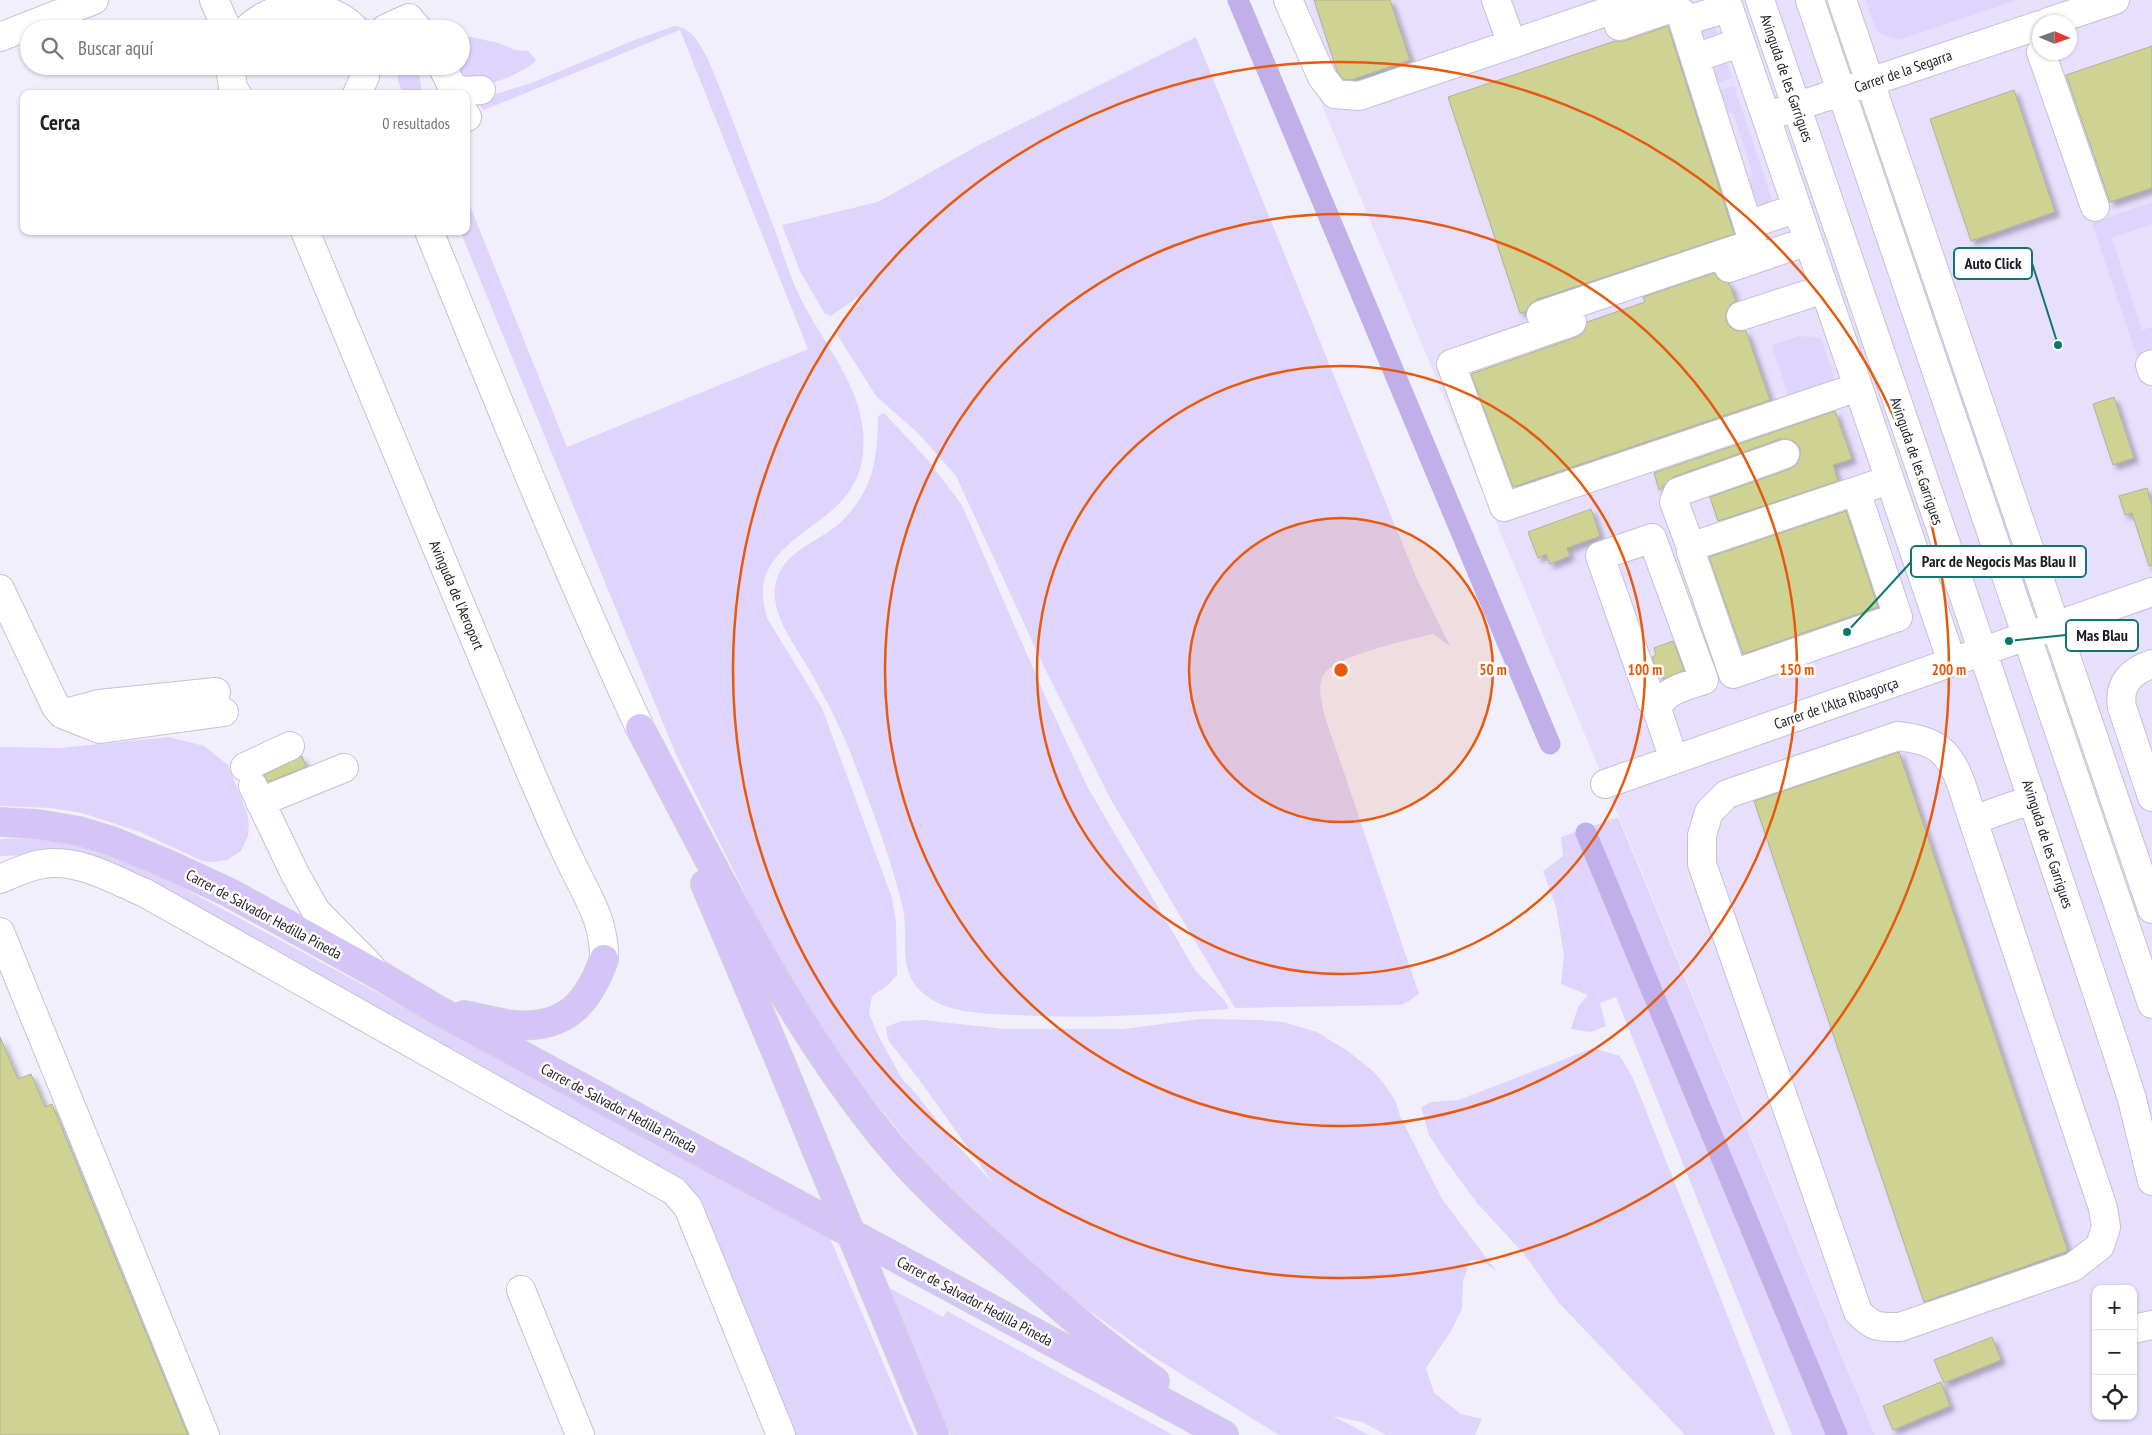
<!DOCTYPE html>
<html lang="es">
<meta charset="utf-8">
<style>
body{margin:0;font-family:"PT Sans Narrow",sans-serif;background:#f2f2f2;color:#202124}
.controls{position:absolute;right:15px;bottom:15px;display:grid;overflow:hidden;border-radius:10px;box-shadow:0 1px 4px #0004}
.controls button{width:45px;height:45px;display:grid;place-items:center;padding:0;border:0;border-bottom:1px solid #e0e0e0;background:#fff;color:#202124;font:25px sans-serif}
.compass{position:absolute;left:2032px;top:15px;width:45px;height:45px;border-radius:50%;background:#fff;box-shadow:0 1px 4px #0004;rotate:92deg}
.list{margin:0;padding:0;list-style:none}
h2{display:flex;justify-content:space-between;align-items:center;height:65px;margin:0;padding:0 20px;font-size:21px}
h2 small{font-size:16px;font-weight:400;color:#757577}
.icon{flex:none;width:28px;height:28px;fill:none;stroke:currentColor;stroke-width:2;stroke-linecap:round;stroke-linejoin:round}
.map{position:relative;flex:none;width:2152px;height:1435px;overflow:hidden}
.search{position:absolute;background:#fff;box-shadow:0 1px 4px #0004;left:20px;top:20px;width:450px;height:55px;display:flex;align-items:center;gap:12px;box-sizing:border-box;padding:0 18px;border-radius:28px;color:#757577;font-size:19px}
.panel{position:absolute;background:#fff;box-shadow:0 1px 4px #0004;left:20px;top:90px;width:450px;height:145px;border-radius:10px}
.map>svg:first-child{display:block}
.built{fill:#e8dffe;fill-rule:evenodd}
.green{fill:#dfd4fb}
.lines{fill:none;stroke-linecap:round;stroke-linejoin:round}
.canal{stroke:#c0afe9;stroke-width:21}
.building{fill:#ced393;stroke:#afb19b;filter:url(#shadow)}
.minor-casing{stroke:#c6c0d6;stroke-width:30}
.major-casing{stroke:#d2d2d3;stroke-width:30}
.minor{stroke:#fff;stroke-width:28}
.major{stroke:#d4c4f8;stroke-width:28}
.major-bridge-casing{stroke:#d2d2d3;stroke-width:30;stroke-linecap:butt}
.major-bridge{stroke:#d4c4f8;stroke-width:28}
.ring{fill:none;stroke:#e8590c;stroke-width:2.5}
.labels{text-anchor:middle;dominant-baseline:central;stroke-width:5;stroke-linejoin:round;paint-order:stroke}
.street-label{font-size:15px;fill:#1e1c24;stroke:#fefefe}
.centre{fill:#e8590c;stroke:#fefefe;stroke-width:2.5}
.ring-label{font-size:15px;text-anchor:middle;font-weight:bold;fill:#e8590c;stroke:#fefefe;stroke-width:5;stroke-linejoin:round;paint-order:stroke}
.leader{fill:none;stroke:#0f766e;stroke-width:2}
.callout-dot{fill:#0f766e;stroke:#fefefe;stroke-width:2}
.callout{fill:#fefefe;stroke:#0f766e;stroke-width:2}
.callout-label{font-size:16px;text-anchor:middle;font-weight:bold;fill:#1e1c24}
</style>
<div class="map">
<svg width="2152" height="1435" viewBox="0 0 2152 1435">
<defs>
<filter id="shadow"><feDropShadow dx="4.5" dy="4.5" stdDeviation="2.5" flood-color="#0004"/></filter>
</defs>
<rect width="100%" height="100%" fill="#f2effd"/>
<path class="built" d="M1278,0H2152V1435H1875L1588,742ZM2040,22H2070V52H2040ZM2096,1289H2133V1416H2096Z"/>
<path class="green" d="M1866,0H2017L1902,39C1873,38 1874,24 1866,0Z
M675,26C693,28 700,45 708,59C731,114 751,169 773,225C782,249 789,276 801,299C826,349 869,393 863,453C857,517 793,523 768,570C760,585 763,603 767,618L822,708L892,898L896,923L897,975L888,985L872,996L869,1013L878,1035L902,1079L912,1089L955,1143L994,1184L918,1078L888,1040L886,1027L901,1021L923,1020L1004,1029H1123L1200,1019L1260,1020L1283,1022L1317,1032L1349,1052L1374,1072L1384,1084L1395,1100L1401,1118L1442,1199L1497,1272L1481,1260L1470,1261L1463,1281L1462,1309L1451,1331L1426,1368L1434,1393L1461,1414L1482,1419L1475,1435H1386L1362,1422L1333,1416L1369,1435H1279L1149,1354L1074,1300L1004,1244L940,1182L871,1097L813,1020L756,916L677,757L460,231H466V196L567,447L808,349L680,30L484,110L478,104L490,94L499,93L534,82L637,39Z
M1715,27L1720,41L1704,47L1693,34Z
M461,35L499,43L515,50L528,51L536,60C530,67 524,69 517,73C492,86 473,89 454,66H461Z
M1196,37L1416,577L1450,646L1433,634C1411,639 1336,656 1325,673C1316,684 1322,701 1324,714L1419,994L1409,1001L1401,1005L1235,1008L1110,798L1044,667L956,476L919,434L876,396L838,336C834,320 856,311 862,299L858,297L831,316L825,314L800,271L782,225L878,202L977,146Z
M1724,55L1732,78L1716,83L1709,60Z
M398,66H418L422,94H403L398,81Z
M1734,86L1773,203L1759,208L1751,205L1742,179L1753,175L1733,112L1721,115L1716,99L1720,90Z
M2152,202V224L2112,238L2142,330L2152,327V352L2137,357L2092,223Z
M1799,336L1821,338L1837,386L1790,402L1772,345Z
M884,413L928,460L962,505L1046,698L1088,788L1195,970L1225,1001L1229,1009C1159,1015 1088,1019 1017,1015C993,1014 968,1014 945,1006C933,1001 918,992 912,980C900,958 908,931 903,909C890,854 869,801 849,749C838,722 824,696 810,671C796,646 772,618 775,588C779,550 822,542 844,519C875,487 877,457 878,416Z
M169,737L204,746L228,765L247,812L249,825L248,836L241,851L227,860L214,862L202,861L140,832L82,813L51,808L0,806V747L60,748Z
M1618,817L1848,1371L1875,1435H1792L1616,997L1600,1003L1606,1026L1590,1032L1571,1029L1578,1007L1588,995L1561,984L1564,956L1556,907L1543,871L1563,856L1561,837Z
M0,839C16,839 34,837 50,839C91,844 129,863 167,879L829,1236L914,1435H795L699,1198L168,899L51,854L0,856Z
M1593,1048L1620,1056L1633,1078L1775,1435H1685L1559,1303L1524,1254L1477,1203L1444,1158L1429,1135L1421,1107L1431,1102L1459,1100Z
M882,1284L943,1317L947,1311L1173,1435H950Z"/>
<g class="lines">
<path class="canal" d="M1238,0L1550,744
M1586,833L1837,1435"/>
</g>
<path class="building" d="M1314,0H1390L1410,60L1351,80L1343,79L1337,71Z
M1668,26L1734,234L1536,300L1530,304L1526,312L1520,313L1448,97L1615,41H1624Z
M2152,46V188L2110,202L2066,75Z
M2014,90L2055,212L1971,241L1930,119Z
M1714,273L1719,280L1729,283L1736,301L1730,305L1726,312V321L1730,327L1737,331H1746L1770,400L1513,487L1471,374L1577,337L1584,332L1587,322L1645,302L1643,297Z
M2114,397L2134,458L2113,465L2093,404Z
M1835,411L1852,459L1833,465L1838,481L1718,521L1710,497L1790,469L1797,464L1800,456V448L1795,442L1787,439H1780L1673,477L1659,490L1654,473Z
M2147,488L2152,506V565L2149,566L2132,513L2125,515L2119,496Z
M1591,509L1600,536L1567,548L1570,556L1550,564L1546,554L1538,558L1528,532Z
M1846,511L1878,607L1743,654L1709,557Z
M1673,641L1684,670L1664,679L1663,676L1659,677L1652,657L1656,655L1654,648Z
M1899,752L2068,1251L1924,1302L1754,801Z
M302,756L306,767L268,782L264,775Z
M0,1037L18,1079L31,1074L45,1107L52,1104L188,1435H0Z
M1992,1337L2001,1360L1944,1383L1934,1360Z
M1941,1382L1950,1406L1893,1430L1883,1406Z"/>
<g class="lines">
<defs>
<path id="minor" d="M214,0L227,29
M1288,0L1322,77L1335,94L1359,96L1641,0
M1496,0L1512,44
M1726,0L1952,662
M1760,0L1970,614L2117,1052L2132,1099L2152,1181
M1810,0L2152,1004
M1842,0L2152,909
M2048,22L2115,0
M1619,26L1672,8L1681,12L1683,21L1729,8
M247,29C276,0 328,0 355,29
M385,29L409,18L418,29
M0,37L94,0
M2041,52L2095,207
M1696,58L1740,42
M230,66L233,88L237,94
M442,66L456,94
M454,88L465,91L481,90
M357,94L365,76L366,66
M1780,112L2040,25
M466,115L467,117
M1748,225L1797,208
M305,231L532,776C544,802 555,830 568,856C584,892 605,918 604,959
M429,231C497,398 564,565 640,728
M1729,268L1808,241
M1541,315L1749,245L1752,238L1683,21
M1741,316L1824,289
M1572,322L1451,364L1504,507L1858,387
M2152,364L2150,365L2152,371
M1785,454L1678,492L1674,502L1689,542L1699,544L1874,485
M1699,544L1691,552L1733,674L1898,617L1856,491
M0,589L56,707L62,714L100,729L224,712
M2152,664C2131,671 2118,684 2122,707L2152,797
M1657,709L1651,701L1600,556L1652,538L1704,680C1684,687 1666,689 1657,709L1674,760
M62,714L99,704L216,692
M245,767L290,746
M1605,784L2152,592
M253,786L295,874L316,911L371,967
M260,802L344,768
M1973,820L2103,1208L2106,1227L2100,1246L2073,1267L1900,1327C1879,1327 1873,1328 1858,1312L1702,864V835L1709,812L1727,794L1898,736C1912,738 1927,740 1939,749C1959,764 1965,798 1973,820L2033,799
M0,879C14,873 28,866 43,864C78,858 114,880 145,893L674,1191L688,1207L781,1435
M0,932L205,1435
M521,1290L580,1435
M2133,1329L2152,1325"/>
<path id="major" d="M640,728C713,865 781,1010 879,1132C918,1181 964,1222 1011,1263C1057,1305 1104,1346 1155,1381
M0,822L37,824L79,831L112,841L172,866L230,893L379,975L436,1009L1224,1435
M705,884L780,1061
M464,1015C480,1018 497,1023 514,1025C565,1029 588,1004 604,959
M894,1338L934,1435"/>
</defs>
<use href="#minor" class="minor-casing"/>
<use href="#major" class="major-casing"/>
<use href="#minor" class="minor"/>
<use href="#major" class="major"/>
<defs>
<path id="major-bridge" d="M780,1061L894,1338"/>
</defs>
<use href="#major-bridge" class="major-bridge-casing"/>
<use href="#major-bridge" class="major-bridge"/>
</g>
<circle cx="1341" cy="670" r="152" fill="#e8590c" fill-opacity=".12"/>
<g class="ring">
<circle cx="1341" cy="670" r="152"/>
<circle cx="1341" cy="670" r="304"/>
<circle cx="1341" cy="670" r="456"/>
<circle cx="1341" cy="670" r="608"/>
</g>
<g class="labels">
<g class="street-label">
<text transform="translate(1903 71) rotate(-19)">Carrer de la Segarra</text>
<text transform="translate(1787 78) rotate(71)">Avinguda de les Garrigues</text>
<text transform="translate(1917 461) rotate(71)">Avinguda de les Garrigues</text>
<text transform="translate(457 595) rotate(67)">Avinguda de l'Aeroport</text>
<text transform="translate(1836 703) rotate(-19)">Carrer de l'Alta Ribagorça</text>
<text transform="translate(2048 844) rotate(72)">Avinguda de les Garrigues</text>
<text transform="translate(264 914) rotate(28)">Carrer de Salvador Hedilla Pineda</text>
<text transform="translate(619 1108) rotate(28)">Carrer de Salvador Hedilla Pineda</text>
<text transform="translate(975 1301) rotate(28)">Carrer de Salvador Hedilla Pineda</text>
</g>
</g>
<circle cx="1341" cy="670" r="8" class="centre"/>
<g class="ring-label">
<text x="1493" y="675">50 m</text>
<text x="1645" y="675">100 m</text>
<text x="1797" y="675">150 m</text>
<text x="1949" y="675">200 m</text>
</g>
<path class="leader" d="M2058 345L2032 263M1847 632L1911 562M2009 641L2066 635"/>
<g class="callout-dot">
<circle cx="2058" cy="345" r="5"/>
<circle cx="1847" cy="632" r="5"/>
<circle cx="2009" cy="641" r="5"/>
</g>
<g class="callout">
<rect x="1954" y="248" width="78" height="31" rx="5"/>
<rect x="1911" y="546" width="175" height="31" rx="5"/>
<rect x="2066" y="620" width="72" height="31" rx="5"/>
</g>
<g class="callout-label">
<text x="1993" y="269">Auto Click</text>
<text x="1999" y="567">Parc de Negocis Mas Blau II</text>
<text x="2102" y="641">Mas Blau</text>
</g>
</svg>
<div class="controls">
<button>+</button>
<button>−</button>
<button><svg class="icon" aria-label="locate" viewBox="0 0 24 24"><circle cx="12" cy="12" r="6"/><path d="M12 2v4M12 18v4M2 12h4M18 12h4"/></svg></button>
</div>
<svg class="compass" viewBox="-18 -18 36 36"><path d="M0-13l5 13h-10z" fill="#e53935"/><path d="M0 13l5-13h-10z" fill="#757577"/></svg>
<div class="search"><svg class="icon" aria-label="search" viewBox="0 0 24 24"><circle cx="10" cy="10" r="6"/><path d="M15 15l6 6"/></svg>Buscar aquí</div>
<section class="panel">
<h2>Cerca<small>0 resultados</small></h2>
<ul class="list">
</ul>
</section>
</div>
